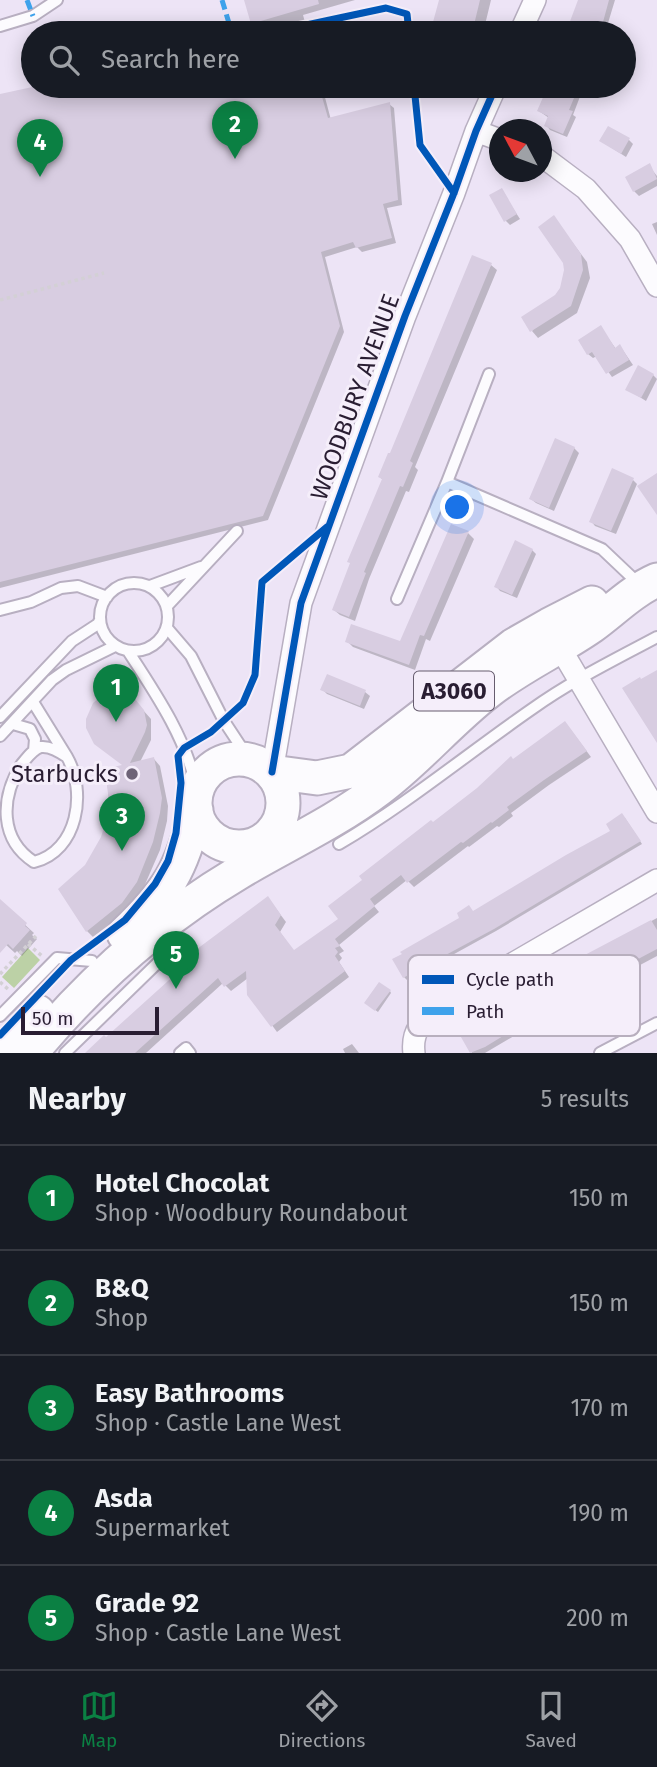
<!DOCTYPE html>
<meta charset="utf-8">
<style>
body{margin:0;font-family:"Fira Sans",sans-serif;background:#242831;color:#f1f3f6}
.compass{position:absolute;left:489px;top:119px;width:63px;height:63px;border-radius:50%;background:#171b24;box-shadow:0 4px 18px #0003;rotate:311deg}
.scale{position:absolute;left:21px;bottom:18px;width:138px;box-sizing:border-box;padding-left:7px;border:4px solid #291d32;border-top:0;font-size:19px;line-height:24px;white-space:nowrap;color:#291d32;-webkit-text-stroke:5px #f5eefa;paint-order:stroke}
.you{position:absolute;left:458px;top:508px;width:24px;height:24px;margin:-18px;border:5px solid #fff;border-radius:50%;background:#1a73e8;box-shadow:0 0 0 10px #1a73e833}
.badge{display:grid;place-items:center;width:46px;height:46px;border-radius:50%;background:#0b8043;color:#fff;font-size:23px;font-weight:700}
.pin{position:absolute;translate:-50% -58px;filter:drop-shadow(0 2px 4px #0008)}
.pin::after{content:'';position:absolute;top:37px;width:24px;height:21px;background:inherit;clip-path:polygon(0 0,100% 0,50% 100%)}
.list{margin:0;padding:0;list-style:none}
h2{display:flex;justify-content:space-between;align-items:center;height:91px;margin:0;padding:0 28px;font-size:30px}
h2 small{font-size:23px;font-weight:400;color:#9ea1a6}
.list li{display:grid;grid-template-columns:46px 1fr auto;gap:21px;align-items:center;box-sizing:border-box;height:105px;padding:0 28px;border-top:2px solid #363941}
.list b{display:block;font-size:26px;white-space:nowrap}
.list p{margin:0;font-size:23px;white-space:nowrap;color:#9ea1a6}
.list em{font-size:23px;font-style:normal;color:#9ea1a6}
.icon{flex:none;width:38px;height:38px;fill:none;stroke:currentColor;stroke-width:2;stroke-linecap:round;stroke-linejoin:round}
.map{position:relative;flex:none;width:657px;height:1053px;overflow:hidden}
.search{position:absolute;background:#171b24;box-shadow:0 4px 18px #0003;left:21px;right:21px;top:21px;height:77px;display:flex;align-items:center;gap:18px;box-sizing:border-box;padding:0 24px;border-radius:38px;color:#9ea1a6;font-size:26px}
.sheet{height:616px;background:#171b24}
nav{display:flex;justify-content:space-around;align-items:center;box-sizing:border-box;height:98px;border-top:2px solid #363941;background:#171b24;font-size:19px;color:#9ea1a6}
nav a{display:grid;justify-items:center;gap:4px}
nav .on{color:#0b8043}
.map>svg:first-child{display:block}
.green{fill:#bcd1a6}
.shadow{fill:#0003}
.building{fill:#d8cde1}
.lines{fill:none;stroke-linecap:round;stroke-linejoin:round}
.lane-casing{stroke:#b8afc1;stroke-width:14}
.street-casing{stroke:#b8afc1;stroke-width:24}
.primary-casing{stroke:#b8afc1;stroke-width:37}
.path{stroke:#d3d0d5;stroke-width:3.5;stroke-dasharray:3.5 3.5;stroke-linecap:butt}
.lane{stroke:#fcfbfe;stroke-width:10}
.street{stroke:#fcfbfe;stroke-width:21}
.primary{stroke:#fcfbfe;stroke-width:33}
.quiet{stroke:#3ea2eb;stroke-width:5;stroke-dasharray:10 5;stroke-linecap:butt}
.cycleway-casing{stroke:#f5eefa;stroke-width:11}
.cycleway{stroke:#0057b8;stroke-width:7}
.poi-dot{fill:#6e6377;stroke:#f5eefa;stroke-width:2.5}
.labels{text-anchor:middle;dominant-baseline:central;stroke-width:6;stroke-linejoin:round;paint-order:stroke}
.shield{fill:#f5eefa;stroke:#665c6e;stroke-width:2}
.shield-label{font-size:23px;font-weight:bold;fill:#291d32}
.street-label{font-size:24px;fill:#291d32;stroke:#f5eefa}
.poi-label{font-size:24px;fill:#291d32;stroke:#f5eefa;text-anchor:end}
.key{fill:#f5eefa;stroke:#b8afbe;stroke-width:2}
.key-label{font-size:19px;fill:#291d32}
</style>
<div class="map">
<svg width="657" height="1053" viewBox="0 0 657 1053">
<rect width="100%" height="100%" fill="#ede4f6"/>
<path class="green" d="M28,948L40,960L14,988L2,977Z"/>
<path class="shadow" d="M246,0H355L303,15L308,33H255Z
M440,0H491L483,33H432Z
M580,0H615L605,33H569Z
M42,86H322L331,120L389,104L394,108L402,205L387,208L396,243L362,252L357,247L325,257L344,332L268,520L0,588V94L1,96Z
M550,86H584L573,115L576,117L567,137L550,130L546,125L549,118L539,111Z
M629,140L633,144L626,157L601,141Z
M649,166L657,176V186L639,196L634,191Z
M501,190L520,219L510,225L506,221Z
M554,218L587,262L590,278L577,313L538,338L532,331L562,289L566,270Z
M657,222V235L652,224Z
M491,265L497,270L415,467L418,470L409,492L406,491L369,579L355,621L340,615L334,610L383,480L380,477Z
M601,328L616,349L620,346L633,365L612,377L597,356L593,358L588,354Z
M653,375L657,379L646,401L627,389Z
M574,448L579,453L554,511L536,503L531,499Z
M633,480L637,484L616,534L595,526L591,521Z
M468,533L474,539L430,641L426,639L415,670L353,647L347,641L401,644Z
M532,550L536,554L517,598L500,591L496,586Z
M322,689L365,692L370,696L364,709L327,694Z
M114,694L134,700L151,719V740L140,762L154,759L160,766L168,806L167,821L160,850L143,889L128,910L94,938L87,931L79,874L93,856L103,837L110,809L106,770L124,766Z
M570,729L591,757L549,785L511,813L513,816L499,827L497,826L469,847L468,846L414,887L407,880L374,906L379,912L339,945L344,951L339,954L342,958L339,962L349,977L277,1032L249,994L248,978L231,991L223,983L146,1053H97L107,1040L268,898L286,922L280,932L294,952L341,919L433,824L513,761Z
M625,818L642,844L496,931L407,980L404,977L462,918L613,832Z
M0,902L34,933L32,935L37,939L22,956L17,951L15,953L4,943L0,948Z
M657,918V956L612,980L611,979L485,1053H472L460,1031L582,958Z
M390,991L391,993L378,1012L366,1003Z
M352,1044L359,1053H345L343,1049Z"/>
<path class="building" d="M244,0H318L319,4L251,24Z
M439,0H480L472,33H430Z
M578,0H609L600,33H582L583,29L569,24Z
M37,86H319L328,118L390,102L398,200L383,204L392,238L356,248L353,242L321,252L340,326L263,516L0,582V94Z
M548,86H579L569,110L573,111L563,134L544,126L548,116L537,111Z
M608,126L630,138L621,154L599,141Z
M650,163L657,179L633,192L625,177Z
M502,188L517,214L504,222L489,195Z
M554,215L581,254L583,270L571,306L530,332L521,317L555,295L560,288L564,270L563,263L538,227Z
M472,255L492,263L410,461L413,463L403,487L400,486L364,572L366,573L349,617L332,610L350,563L347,562L382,479L378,477L388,453H390Z
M601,325L615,348L620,344L629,360L606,374L592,352L587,355L578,340Z
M638,365L654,374L641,398L625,390Z
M555,438L575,447L549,508L529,499Z
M612,468L634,478L611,531L589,522Z
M657,473V515L637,486Z
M451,524L469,531L424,636L420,635L409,665L345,642L351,624L400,641Z
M515,540L533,549L512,595L494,587Z
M657,670V743L622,688L640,677L641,679Z
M327,674L366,690L360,706L320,690Z
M114,692L135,699L144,710L147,725L145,732L130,763L154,757L162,798L160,813L153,842L137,882L122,903L86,932L58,889L85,865L101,837L106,821L109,802L105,769L122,765L94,744L86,728V719L93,703L100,697Z
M565,721L587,751L544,780L507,807L509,810L492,823L491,822L463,843L461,842L407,883L401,875L370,899L375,906L335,939L340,946L335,948L338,952L335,956L345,971L271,1027L247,995L246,971L224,987L218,978L135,1053H85L104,1035L106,1037L199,953L197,949L268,896L281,915L275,925L294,950L338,919L328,906L362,880L359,876L431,820L433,822L477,788L511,756L513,759Z
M622,813L641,841L494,929L403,978L392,959L402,954L400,952L459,918L457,913L469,905L473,911L566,855L610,831L606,824Z
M0,899L27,923L25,926L30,930L13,949L8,944L0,953Z
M651,920L657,930V949L574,993L485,1047L470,1053L457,1030L581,957Z
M379,982L391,990L375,1011L364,1003Z"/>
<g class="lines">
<defs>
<path id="lane" d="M0,26L33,16L57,0
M489,374L447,482L602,549L640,585
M100 617a34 34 0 1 1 68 0a34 34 0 1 1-68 0Z
M150,586L201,567
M397,599L447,482
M167,606L237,531
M0,610L31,602L61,588L78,586L107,597
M167,628L191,656L224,721L249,759
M128,651C156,694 186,738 197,789
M33,702L67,757C87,792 78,851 34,862C0,840 0,799 21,765C26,759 33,749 41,747C50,746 60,752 67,757
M0,717L72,641L98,624L100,620
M13,724L30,729L35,739L34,751
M0,736L52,680L66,670L115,646
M339,844C407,804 467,754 532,709C571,681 614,660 657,637
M0,1016L57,958L92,961
M65,1053L175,946L162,928
M180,1053L186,1048L190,1053
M600,1053L657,1023"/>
<path id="street" d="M520,33L535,0
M476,131L500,140
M542,156L586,189L630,239L657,286
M559,646L657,812
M272,772L301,603L405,316L454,193L476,131L496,86
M414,1053C411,1030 423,1020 440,1006L657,880"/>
<path id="primary" d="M195 803a44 44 0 1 1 88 0a44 44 0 1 1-88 0Z
M272,772L317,778L351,771L514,645L549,625L592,603
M124,934C168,892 182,869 196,810
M3,1053L38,1012
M31,1053C89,983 159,920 238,873C285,845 334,823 379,789C418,760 450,721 489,691C521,666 559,649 592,626C614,610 632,591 657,580"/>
</defs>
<use href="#lane" class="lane-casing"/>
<use href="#street" class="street-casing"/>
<use href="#primary" class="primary-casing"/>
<path class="path" d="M0,300L104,273
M28,944L42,956
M0,974L36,936
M0,982L9,990"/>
<use href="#lane" class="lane"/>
<use href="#street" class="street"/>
<use href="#primary" class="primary"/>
<path class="quiet" d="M27,0L33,16
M222,0L232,33"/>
<defs>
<path id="cycleway" d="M269,33L386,8L407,14L409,33
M414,86L420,145L454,193
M272,772L301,603L405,316L454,193L476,131L496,86
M0,1035L71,960L125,920L155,884L168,861L176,833L181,783L178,756L184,748L211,732L243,703L255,675L262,582L327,527"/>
</defs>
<use href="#cycleway" class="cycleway-casing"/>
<use href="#cycleway" class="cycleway"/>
</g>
<circle class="poi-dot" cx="132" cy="774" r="7"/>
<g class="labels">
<rect class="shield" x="414" y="671.5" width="80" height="39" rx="5"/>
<g class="shield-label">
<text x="454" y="691">A3060</text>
</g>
<g class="street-label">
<text transform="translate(355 397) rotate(-70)">WOODBURY AVENUE</text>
</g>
<g class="poi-label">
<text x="118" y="774">Starbucks</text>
</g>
</g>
<rect x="408" y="955" width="232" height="81" rx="10" class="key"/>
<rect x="422" y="975" width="32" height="9" fill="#0057b8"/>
<rect x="422" y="1007" width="32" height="8" fill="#3ea2eb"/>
<g class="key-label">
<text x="466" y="986">Cycle path</text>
<text x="466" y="1018">Path</text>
</g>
</svg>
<svg class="compass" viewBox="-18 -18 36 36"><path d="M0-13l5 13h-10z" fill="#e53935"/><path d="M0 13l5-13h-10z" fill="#9ea1a6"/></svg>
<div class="scale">50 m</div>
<div class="you"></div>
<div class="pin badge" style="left:116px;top:722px">1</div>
<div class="pin badge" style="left:235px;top:159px">2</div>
<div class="pin badge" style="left:122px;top:851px">3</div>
<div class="pin badge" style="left:40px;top:177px">4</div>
<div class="pin badge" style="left:176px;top:989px">5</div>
<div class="search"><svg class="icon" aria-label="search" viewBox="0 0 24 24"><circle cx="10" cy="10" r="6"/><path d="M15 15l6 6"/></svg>Search here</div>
</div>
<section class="sheet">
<h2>Nearby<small>5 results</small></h2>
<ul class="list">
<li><span class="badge">1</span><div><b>Hotel Chocolat</b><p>Shop · Woodbury Roundabout</p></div><em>150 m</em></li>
<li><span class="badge">2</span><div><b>B&amp;Q</b><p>Shop</p></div><em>150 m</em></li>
<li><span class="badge">3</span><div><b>Easy Bathrooms</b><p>Shop · Castle Lane West</p></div><em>170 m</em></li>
<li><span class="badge">4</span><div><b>Asda</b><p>Supermarket</p></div><em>190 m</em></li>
<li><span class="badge">5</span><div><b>Grade 92</b><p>Shop · Castle Lane West</p></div><em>200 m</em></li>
</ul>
</section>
<nav>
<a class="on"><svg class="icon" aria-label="map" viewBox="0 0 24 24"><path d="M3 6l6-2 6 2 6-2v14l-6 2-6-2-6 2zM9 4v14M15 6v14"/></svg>Map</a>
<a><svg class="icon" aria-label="directions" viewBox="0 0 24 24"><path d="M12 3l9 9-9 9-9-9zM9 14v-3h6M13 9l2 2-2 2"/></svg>Directions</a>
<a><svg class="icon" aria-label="saved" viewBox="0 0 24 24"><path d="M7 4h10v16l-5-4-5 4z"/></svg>Saved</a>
</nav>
